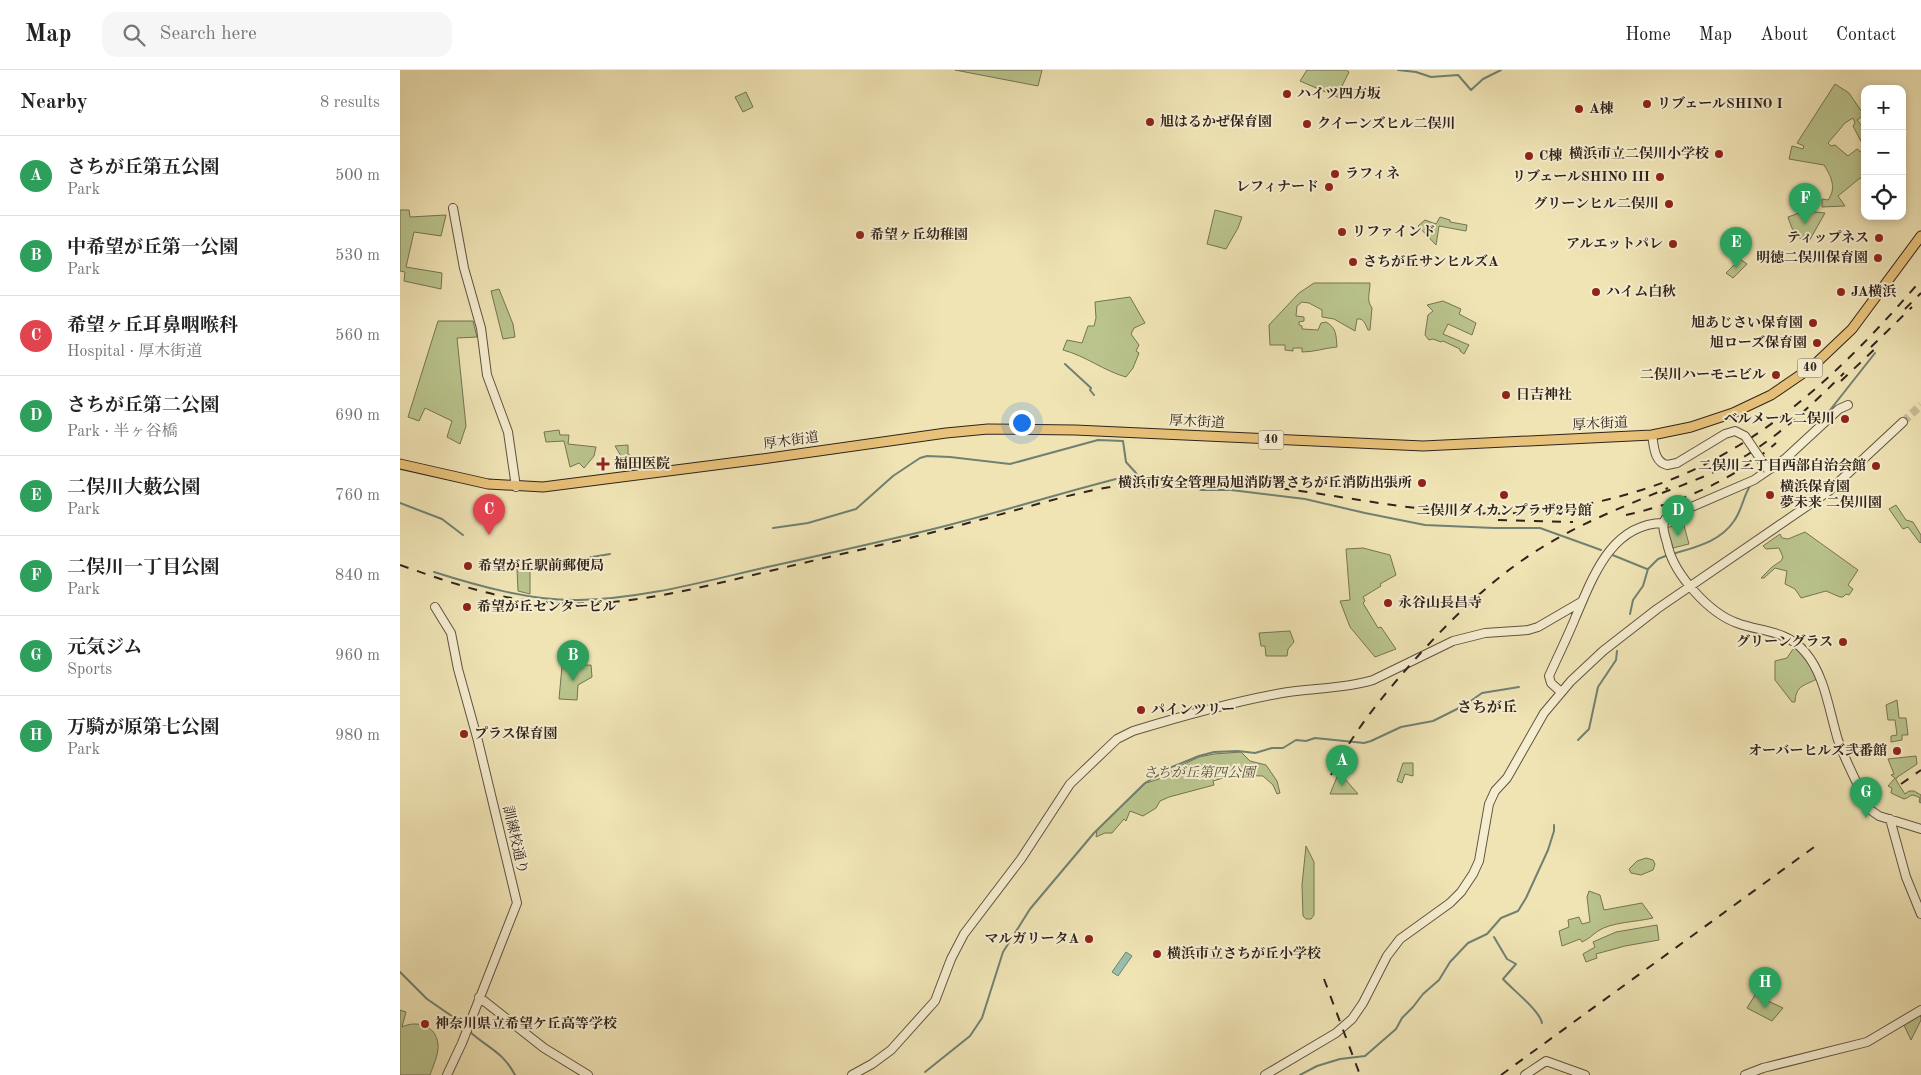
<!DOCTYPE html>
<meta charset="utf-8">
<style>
body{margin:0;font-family:"Old Standard TT","Noto Serif JP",serif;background:#f6f6f6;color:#222}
.controls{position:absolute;right:15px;top:15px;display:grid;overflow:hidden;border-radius:10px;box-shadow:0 2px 8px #0003}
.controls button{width:45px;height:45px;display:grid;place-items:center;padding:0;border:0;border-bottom:1px solid #e0e0e0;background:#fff;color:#222;font:25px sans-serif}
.you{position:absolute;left:621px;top:352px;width:18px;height:18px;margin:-12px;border:4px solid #fff;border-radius:50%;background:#1a73e8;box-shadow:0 0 0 8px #1a73e833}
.badge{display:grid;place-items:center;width:32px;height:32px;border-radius:50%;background:#7c3aed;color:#fff;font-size:16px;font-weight:700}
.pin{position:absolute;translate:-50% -41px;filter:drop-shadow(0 1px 2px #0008)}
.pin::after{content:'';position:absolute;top:26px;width:18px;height:15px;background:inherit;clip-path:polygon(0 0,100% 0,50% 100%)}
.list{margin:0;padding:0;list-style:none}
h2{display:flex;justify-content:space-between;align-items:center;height:65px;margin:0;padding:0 20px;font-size:21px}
h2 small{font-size:16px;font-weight:400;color:#767676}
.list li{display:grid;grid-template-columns:32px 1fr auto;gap:15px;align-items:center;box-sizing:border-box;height:80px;padding:0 20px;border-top:1px solid #e0e0e0}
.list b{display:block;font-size:19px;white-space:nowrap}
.list p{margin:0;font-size:16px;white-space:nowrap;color:#767676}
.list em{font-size:16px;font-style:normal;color:#767676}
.icon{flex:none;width:28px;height:28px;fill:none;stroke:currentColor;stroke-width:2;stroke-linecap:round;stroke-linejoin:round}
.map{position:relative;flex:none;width:1521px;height:1005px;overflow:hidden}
header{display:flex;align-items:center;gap:30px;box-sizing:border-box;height:70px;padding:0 25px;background:#fff;border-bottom:1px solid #e0e0e0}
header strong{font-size:24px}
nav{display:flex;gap:28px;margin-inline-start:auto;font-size:18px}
.search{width:350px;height:45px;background:#f6f6f6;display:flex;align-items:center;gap:12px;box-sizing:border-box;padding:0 18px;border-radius:15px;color:#767676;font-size:19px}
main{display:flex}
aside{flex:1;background:#fff}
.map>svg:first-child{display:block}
.green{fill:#bac48d;stroke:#757454}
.water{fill:#9abfad;stroke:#708173}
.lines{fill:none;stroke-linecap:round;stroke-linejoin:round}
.stream{stroke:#708173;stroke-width:2}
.minor-tunnel{stroke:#cabd96;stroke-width:8;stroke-dasharray:8 4;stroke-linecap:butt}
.minor-casing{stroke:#605342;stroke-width:10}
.major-casing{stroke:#30231c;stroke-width:11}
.minor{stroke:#f5edcf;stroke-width:8}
.major{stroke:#e8c27a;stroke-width:9}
.rail{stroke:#30231c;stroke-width:2;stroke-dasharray:9 9;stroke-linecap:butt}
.minor-bridge-casing{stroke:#605342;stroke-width:10;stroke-linecap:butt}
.minor-bridge{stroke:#f5edcf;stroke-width:8}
.poi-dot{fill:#8f2418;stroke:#f5edcf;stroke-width:2}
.labels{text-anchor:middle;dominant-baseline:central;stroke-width:4;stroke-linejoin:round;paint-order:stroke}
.shield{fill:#f5edcf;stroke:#6b6052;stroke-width:1}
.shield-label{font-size:12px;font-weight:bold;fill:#30231c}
.poi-label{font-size:14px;font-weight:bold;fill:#30231c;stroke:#f5edcf;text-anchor:start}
.street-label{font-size:14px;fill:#30231c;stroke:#f5edcf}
.park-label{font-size:14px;font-style:italic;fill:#59533e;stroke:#f5edcf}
.neighbourhood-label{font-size:15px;font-weight:bold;fill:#30231c;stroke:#f5edcf}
</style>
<header>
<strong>Map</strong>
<div class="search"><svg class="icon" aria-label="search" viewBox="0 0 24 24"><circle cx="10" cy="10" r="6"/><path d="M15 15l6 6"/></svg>Search here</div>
<nav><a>Home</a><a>Map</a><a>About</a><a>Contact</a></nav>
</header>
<main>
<aside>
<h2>Nearby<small>8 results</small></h2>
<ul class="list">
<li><span class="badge" style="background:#2e9e5b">A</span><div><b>さちが丘第五公園</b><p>Park</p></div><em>500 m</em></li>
<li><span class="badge" style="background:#2e9e5b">B</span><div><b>中希望が丘第一公園</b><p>Park</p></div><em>530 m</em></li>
<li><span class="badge" style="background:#e0444e">C</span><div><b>希望ヶ丘耳鼻咽喉科</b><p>Hospital · 厚木街道</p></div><em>560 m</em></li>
<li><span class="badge" style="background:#2e9e5b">D</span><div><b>さちが丘第二公園</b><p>Park · 半ヶ谷橋</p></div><em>690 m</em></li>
<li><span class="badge" style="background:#2e9e5b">E</span><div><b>二俣川大藪公園</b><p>Park</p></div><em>760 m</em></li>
<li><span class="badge" style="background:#2e9e5b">F</span><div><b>二俣川一丁目公園</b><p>Park</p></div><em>840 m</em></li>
<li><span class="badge" style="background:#2e9e5b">G</span><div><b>元気ジム</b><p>Sports</p></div><em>960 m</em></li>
<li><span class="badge" style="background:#2e9e5b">H</span><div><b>万騎が原第七公園</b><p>Park</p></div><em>980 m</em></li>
</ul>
</aside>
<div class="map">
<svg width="1521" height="1005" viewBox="0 0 1521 1005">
<rect width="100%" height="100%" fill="#f0e4b5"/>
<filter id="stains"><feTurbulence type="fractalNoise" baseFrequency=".004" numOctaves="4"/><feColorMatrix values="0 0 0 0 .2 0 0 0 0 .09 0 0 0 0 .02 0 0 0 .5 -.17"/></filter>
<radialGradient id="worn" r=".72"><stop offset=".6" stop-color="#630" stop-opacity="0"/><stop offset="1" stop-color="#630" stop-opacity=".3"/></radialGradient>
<path class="green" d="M555,0H642L638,16Z
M907,0H946L949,2L942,16L946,19L942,29L900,11Z
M1435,14L1449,23L1464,45L1457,50L1465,60V79L1453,56L1455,53L1453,48L1445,53L1428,73L1431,76L1435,75L1448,86L1457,79L1465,85L1463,90L1465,92V110L1460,108L1438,126L1445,136L1422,137V129L1428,130C1437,118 1431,106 1424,95L1389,89L1392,76L1403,79L1404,76L1397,73Z
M346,22L353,37L343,42L335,27Z
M0,140H9L10,147L46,145L41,166L14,162L6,197L42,203L41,219L4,211L5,202L0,201Z
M815,140L842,147L838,158L826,179L807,174Z
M1405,141L1425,143L1408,173C1395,167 1392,160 1388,147Z
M1040,147L1050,150V152L1067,155L1066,161L1039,156L1036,175L1018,156L1025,150L1036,154Z
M1340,189L1347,194L1333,208L1326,203Z
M914,213H970C970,223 966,230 972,238L970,260H968C965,254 964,248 957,249L955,261L934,249L922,247V240L909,233L902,232L897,236L896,246L904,247V251L899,252V255L902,256V259L918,260L921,253L926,252C937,258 936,266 937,277C924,278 915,282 902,282V278H893V281L885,280V275H870L869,255L899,223Z
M99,219L113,254L115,267L103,269L91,221Z
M730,227L745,253L734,258L731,264L739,275L736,281L739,283L733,298L726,307C704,301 686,286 663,280L667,270L682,273L688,256H694L696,248L695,232Z
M1043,231L1061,239L1059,244L1076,253L1072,265L1048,254L1043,264L1069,275L1064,284L1060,281V279L1043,271L1041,272L1033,269L1029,270L1025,265L1028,245L1033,241L1027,235Z
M38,251H73L77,267L57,268L66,356L60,374L47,367L52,351L25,338L19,351L8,347Z
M159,360L160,365H169L168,374L196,377L194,386L184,398L179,393L170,397L164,371L146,372L144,362Z
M228,375V384L236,389L240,400L230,401L219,388L221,386L215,376Z
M1496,435L1506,450L1513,452L1521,465V472L1520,473L1508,457L1503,459L1489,439Z
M1283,452L1289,474L1273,478L1267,458Z
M1405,462L1458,500L1448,515L1453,519L1449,525L1446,524L1443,527H1440L1426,521L1401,528L1395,519L1385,514L1387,501L1375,498L1364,508H1361L1372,497L1381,491L1383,487L1379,478L1366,479L1363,476L1380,464L1382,468L1388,469Z
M963,478L990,485L996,505L980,514L981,516L963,527L965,531L963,533L978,558L981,557L996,579L975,587L950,557L940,531L950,530L946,479Z
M117,499H130V524L118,521Z
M890,561L894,572L888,579L887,586H866L865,576H861L859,563Z
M1395,576L1407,589L1417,609C1404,616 1396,615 1395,632H1392L1375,610V591L1387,588Z
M191,595L192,607L178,615L177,630L159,629L162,596Z
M1497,630L1499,648H1506L1508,665H1502V670L1491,672V666L1497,665L1495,650H1488L1486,635Z
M841,682L850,691L866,695L877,711L880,723L877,724L873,715L863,706L833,705L813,711L814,715L769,727L760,731L756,738L743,746L730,741L726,751L724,749L712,763H705L696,767L697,760L746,713L759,709L778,697L799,687L814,684Z
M1516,686L1517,694L1496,708V710L1505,724L1509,721H1514L1521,725V733L1519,732L1520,728C1509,722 1512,727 1504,729L1491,723L1492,718L1488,716L1495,708L1491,705L1494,704L1488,689Z
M1003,693H1013V706L1005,704L1002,713L997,711Z
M939,702L958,724H930Z
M906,776L914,792V845L911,849H906L903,846L902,815Z
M1246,788L1253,790L1255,794L1253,800L1241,805L1231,803L1229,799L1237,791Z
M1189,821L1200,825L1204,840L1242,833L1253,848C1237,852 1211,852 1198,861C1192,865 1189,869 1182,872L1180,869L1162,876L1159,861L1169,857L1168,850L1179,847L1182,854L1190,852L1187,827Z
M1257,855L1259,870L1225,876L1196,884L1197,888L1186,892L1183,884L1195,877L1193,872L1216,862Z
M1355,925L1383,938L1372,951L1347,938Z
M0,940L6,942L2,957C16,950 36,955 38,974C39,984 33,996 30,1005H0Z
M1518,944L1521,947V950L1511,970L1503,953Z"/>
<path class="water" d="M726,882L732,886L718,906L712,902Z"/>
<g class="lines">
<path class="stream" d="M998,0L1016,2L1031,7L1058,5L1071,20L1083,9L1101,0
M665,294L691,318L690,320L694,325
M1423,349L1475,283
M0,433L42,449L63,465
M373,458L408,453L456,439L493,406L520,388L527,386L550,387L610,394L698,370L723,371L726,392L736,403L744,418L792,416L801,420H831L905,429L965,443L1025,455L1094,458H1140L1201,480
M1210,484L1247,499
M1273,484C1295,477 1320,472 1334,451C1342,440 1343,427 1350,416
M135,491L156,493L210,484
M34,502C78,516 132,531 178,530C241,529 302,512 363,498C417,486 471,474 525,461C596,444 665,421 736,404
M1230,544L1233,530L1243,516L1248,499L1258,489L1268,485
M1178,670L1189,659L1198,617L1216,590L1217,581
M1094,867L1107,889L1116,894L1103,909C1113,920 1140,941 1142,953
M0,902L27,929L59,951L65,957
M70,962C88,978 103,982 115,1005
M525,1002L570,966L582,948L603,882L630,839L694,763L745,713L772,697L799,686L814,682L838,681L855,683L872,678H883L896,670L906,671L915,668L964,673L971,671L1001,657L1033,651L1065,635L1082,623L1119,617
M900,1005L917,996L940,989L965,986L996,959L1002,948L1013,937L1023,924L1039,910L1050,892L1068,873L1087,864L1101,848L1118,841L1126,828L1148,780L1154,761V755"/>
<path class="minor-tunnel" d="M1503,352L1521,335"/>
<defs>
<path id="minor" d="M53,138L64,198L81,258L87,305L108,362L116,417
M1448,335L1439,339L1386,388L1354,410L1266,448C1260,456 1266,467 1268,477C1275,505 1309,543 1337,553C1361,562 1387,560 1405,582C1425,605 1429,641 1438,670C1446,693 1459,716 1469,739L1479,746L1521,759
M1252,365C1254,376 1254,392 1267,395L1277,393
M35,537L51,563L58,599L78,671L117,833L62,973L47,1005
M1161,622L1151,613L1149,606C1158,586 1168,566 1176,546C1193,507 1211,454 1263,453
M1490,749L1506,807L1521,844
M79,927L144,978L188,1005
M452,1005L472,994L491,980L535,931L551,889L564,864L621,789L670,714L717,669L733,661C782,646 831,632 882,623C911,618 944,619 973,610L1053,571L1085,563L1128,560L1138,557L1181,532
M865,1005L936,963L952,949L963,933L987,886L1000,869L1050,833L1061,822L1073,804L1079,791L1089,734L1095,721L1107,708L1144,643L1171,611L1203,581L1257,539L1429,421L1503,352
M1125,1005L1146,991L1185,1005
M1345,1005L1363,998L1467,972L1521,940"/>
<path id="major" d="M0,394L88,414L143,417L362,389L546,363L588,359L675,360L1023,376L1252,365L1291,357L1333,343L1371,325L1412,297L1452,259L1521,166"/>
</defs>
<use href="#minor" class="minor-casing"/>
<use href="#major" class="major-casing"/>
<use href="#minor" class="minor"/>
<use href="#major" class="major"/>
<path class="rail" d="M1505,239L1521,223
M1471,277L1512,237
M1441,311L1479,275
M1262,423C1291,412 1320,401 1347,385C1383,362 1413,334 1444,303
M1226,445C1280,433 1334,410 1376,373
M1098,450L1173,452
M0,495C46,511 93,528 141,532C221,540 297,518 374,500C440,484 506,470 572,452C631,437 692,415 754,412C860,405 964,437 1069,443C1126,446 1184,438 1238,421C1355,386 1443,301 1521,210
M931,705C955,659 984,624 1018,586C1055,545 1094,507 1141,478C1181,453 1225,436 1268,418
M1501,714L1521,700
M924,909L960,1005
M1101,1005L1421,772"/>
<defs>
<path id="minor-bridge" d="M1277,393L1325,364L1335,361L1345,366L1368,400"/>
</defs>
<use href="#minor-bridge" class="minor-bridge-casing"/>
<use href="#minor-bridge" class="minor-bridge"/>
</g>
<g class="poi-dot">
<circle cx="887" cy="24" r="5"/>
<circle cx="1247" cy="34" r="5"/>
<circle cx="1179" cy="39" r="5"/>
<circle cx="750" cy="52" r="5"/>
<circle cx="907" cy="54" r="5"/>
<circle cx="1319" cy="84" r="5"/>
<circle cx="1129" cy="86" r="5"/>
<circle cx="935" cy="104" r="5"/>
<circle cx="1260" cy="107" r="5"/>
<circle cx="929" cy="117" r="5"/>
<circle cx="1269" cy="134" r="5"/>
<circle cx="942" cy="162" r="5"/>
<circle cx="460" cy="165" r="5"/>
<circle cx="1479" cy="168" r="5"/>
<circle cx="1273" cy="174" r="5"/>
<circle cx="1478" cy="188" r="5"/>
<circle cx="953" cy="192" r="5"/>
<circle cx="1196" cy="222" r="5"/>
<circle cx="1441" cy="222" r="5"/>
<circle cx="1413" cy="253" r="5"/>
<circle cx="1417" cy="273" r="5"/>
<circle cx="1376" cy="305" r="5"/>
<circle cx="1106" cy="325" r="5"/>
<circle cx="1445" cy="349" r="5"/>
<path d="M200.5 386.5h5v5h5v5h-5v5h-5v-5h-5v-5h5z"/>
<circle cx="1476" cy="396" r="5"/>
<circle cx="1022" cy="413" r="5"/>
<circle cx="1104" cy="425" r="5"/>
<circle cx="1370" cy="425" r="5"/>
<circle cx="68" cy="496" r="5"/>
<circle cx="988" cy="533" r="5"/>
<circle cx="67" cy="537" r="5"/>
<circle cx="1443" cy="572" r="5"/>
<circle cx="741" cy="640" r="5"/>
<circle cx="64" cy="664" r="5"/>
<circle cx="1497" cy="681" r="5"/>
<circle cx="689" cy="869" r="5"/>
<circle cx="757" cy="884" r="5"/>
<circle cx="25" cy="954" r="5"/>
</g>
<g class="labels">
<g class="shield">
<rect x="1397.5" y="288.5" width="25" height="19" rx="4"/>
<rect x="858.5" y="360.5" width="25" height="19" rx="4"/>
</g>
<g class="shield-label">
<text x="1410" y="298">40</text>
<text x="871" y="370">40</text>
</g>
<g class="poi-label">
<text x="897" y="24">ハイツ四方坂</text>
<text x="1257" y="34">リブェールSHINO I</text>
<text x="1189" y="39">A棟</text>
<text x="760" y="52">旭はるかぜ保育園</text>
<text x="917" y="54">クイーンズヒル二俣川</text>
<text x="1309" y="84" text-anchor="end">横浜市立二俣川小学校</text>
<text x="1139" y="86">C棟</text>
<text x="945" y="104">ラフィネ</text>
<text x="1250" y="107" text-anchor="end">リブェールSHINO III</text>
<text x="919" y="117" text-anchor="end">レフィナード</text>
<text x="1259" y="134" text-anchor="end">グリーンヒル二俣川</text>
<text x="952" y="162">リファインド</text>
<text x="470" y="165">希望ヶ丘幼稚園</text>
<text x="1469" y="168" text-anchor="end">ティップネス</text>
<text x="1263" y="174" text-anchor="end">アルエットパレ</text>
<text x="1468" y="188" text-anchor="end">明徳二俣川保育園</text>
<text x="963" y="192">さちが丘サンヒルズA</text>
<text x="1206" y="222">ハイム白秋</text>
<text x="1451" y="222">JA横浜</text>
<text x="1403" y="253" text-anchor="end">旭あじさい保育園</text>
<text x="1407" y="273" text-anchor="end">旭ローズ保育園</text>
<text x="1366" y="305" text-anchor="end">二俣川ハーモニビル</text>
<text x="1116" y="325">日吉神社</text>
<text x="1435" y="349" text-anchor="end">ベルメール二俣川</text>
<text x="214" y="394">福田医院</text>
<text x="1466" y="396" text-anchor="end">二俣川二丁目西部自治会館</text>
<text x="1012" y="413" text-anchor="end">横浜市安全管理局旭消防署さちが丘消防出張所</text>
<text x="1380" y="417">横浜保育園<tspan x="1380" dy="16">夢未来 二俣川園</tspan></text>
<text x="1104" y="441" text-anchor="middle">二俣川ダイカンプラザ2号館</text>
<text x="78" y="496">希望が丘駅前郵便局</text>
<text x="998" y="533">永谷山長昌寺</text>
<text x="77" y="537">希望が丘センタービル</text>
<text x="1433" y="572" text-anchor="end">グリーングラス</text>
<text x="751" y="640">パインツリー</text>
<text x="74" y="664">プラス保育園</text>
<text x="1487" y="681" text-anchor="end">オーバーヒルズ弐番館</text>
<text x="679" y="869" text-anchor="end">マルガリータA</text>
<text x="767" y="884">横浜市立さちが丘小学校</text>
<text x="35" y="954">神奈川県立希望ケ丘高等学校</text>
</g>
<g class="street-label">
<text transform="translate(797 352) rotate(3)">厚木街道</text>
<text transform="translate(1200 354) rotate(-3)">厚木街道</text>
<text transform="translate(391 371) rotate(-8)">厚木街道</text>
<text transform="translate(115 770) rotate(77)">訓練校通り</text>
</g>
<g class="park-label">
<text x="799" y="703">さちが丘第四公園</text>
</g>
<g class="neighbourhood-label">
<text x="1087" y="638">さちが丘</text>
</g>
</g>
<rect width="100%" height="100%" filter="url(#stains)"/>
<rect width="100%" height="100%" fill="url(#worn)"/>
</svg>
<div class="controls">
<button>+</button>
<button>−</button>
<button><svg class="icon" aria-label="locate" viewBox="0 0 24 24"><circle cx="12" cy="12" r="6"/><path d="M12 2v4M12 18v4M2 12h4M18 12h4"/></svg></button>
</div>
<div class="you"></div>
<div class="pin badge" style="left:942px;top:716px;background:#2e9e5b">A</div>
<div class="pin badge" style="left:173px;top:611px;background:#2e9e5b">B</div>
<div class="pin badge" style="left:89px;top:465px;background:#e0444e">C</div>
<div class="pin badge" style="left:1278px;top:466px;background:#2e9e5b">D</div>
<div class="pin badge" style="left:1336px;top:198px;background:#2e9e5b">E</div>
<div class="pin badge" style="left:1405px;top:154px;background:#2e9e5b">F</div>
<div class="pin badge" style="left:1466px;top:748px;background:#2e9e5b">G</div>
<div class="pin badge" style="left:1365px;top:938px;background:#2e9e5b">H</div>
</div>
</main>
